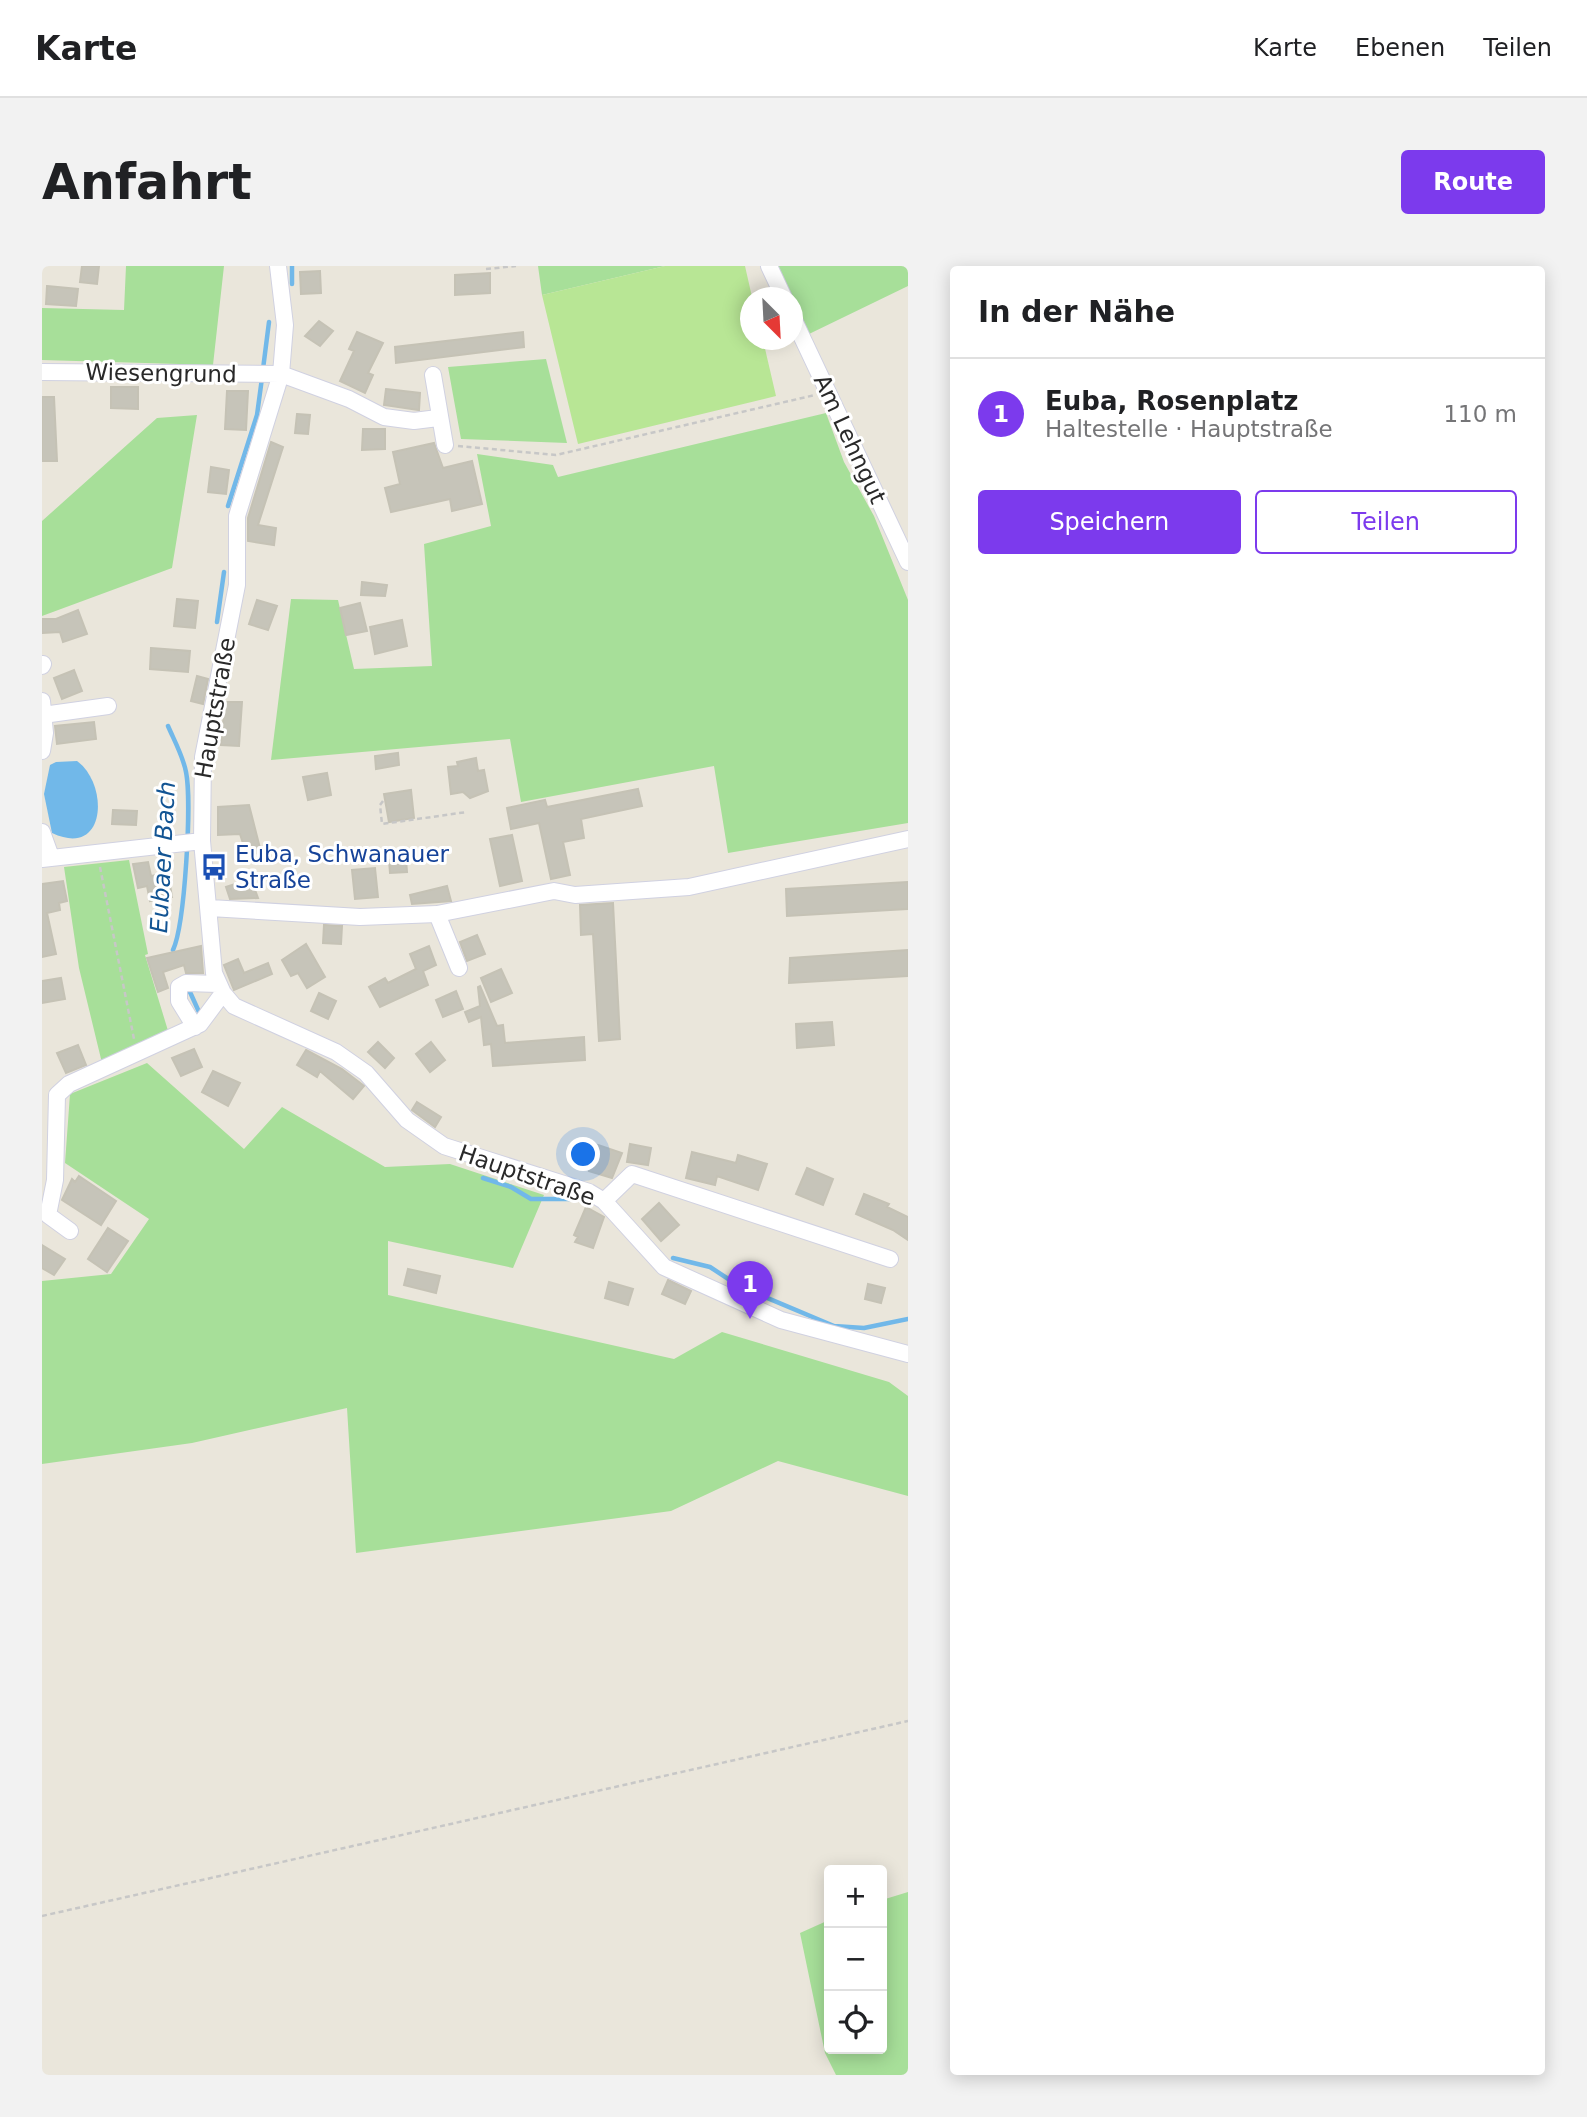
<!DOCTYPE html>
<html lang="de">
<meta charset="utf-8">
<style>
body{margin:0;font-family:"DejaVu Sans",sans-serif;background:#f2f2f2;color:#202124}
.controls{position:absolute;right:21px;bottom:21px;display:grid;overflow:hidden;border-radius:7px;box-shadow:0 4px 18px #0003}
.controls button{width:63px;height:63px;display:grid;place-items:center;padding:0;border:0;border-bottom:2px solid #e0e0e0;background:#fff;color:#202124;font:35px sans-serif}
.compass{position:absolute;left:698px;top:21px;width:63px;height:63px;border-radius:50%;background:#fff;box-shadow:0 4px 18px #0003;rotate:156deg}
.you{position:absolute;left:542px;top:889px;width:24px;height:24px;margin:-18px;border:5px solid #fff;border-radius:50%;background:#1a73e8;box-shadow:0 0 0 10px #1a73e833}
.badge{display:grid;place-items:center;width:46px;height:46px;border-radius:50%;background:#7c3aed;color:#fff;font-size:23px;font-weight:700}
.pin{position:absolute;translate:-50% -58px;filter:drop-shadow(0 2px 4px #0008)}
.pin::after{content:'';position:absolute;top:37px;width:24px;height:21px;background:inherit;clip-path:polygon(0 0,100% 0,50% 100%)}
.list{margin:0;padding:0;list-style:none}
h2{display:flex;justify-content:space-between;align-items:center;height:91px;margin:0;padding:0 28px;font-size:30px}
h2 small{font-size:23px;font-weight:400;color:#757577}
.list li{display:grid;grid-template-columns:46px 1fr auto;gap:21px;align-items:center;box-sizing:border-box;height:112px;padding:0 28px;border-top:2px solid #e0e0e0}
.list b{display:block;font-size:26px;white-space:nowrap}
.list p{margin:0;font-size:23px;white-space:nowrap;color:#757577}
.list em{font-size:23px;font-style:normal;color:#757577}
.actions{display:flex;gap:14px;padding:21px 28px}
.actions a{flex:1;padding:16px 0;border:2px solid #7c3aed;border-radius:7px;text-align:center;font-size:24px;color:#7c3aed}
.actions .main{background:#7c3aed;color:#fff}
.icon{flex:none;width:38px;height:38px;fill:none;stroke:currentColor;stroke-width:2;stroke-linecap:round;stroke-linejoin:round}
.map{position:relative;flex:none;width:866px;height:1809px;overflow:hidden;border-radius:7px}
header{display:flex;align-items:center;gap:42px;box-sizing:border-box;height:98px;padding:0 35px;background:#fff;border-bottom:2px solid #e0e0e0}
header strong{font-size:33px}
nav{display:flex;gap:38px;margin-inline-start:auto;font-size:24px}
.intro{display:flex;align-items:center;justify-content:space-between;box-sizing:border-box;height:168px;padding:0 42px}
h1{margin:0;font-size:49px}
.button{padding:18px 32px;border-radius:7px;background:#7c3aed;color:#fff;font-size:24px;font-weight:700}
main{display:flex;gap:42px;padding:0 42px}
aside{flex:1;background:#fff;border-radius:7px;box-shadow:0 4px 18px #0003}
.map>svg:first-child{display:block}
.green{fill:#a7df99}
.pitch{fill:#b8e695}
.water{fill:#71b8e9}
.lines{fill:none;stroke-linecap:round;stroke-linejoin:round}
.stream{stroke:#71b8e9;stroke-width:4.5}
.building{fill:#c6c4b9;stroke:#c5c2b5;stroke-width:2}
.minor-casing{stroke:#d0d1e1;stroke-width:18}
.path{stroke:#c7c7c7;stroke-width:2.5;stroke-dasharray:5 3.5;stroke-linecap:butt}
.minor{stroke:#fff;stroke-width:16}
.labels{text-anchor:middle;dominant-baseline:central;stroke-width:6;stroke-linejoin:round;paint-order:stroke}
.street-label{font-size:23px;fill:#292929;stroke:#fff}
.transit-label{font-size:23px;fill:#164399;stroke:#fff;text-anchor:start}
.water-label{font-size:24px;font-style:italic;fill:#125493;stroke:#fff}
</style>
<header>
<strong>Karte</strong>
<nav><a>Karte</a><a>Ebenen</a><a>Teilen</a></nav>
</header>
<div class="intro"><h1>Anfahrt</h1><a class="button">Route</a></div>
<main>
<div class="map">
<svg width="866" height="1809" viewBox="0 0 866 1809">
<rect width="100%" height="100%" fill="#eae6db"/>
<path class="green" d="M84,0H182L171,99L0,94V42L82,44Z
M496,0H623L500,29Z
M734,0H866V20L767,68Z
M504,93L525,177L419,173L406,101Z
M784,147L802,196L832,250L866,334V557L686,587L672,500L479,536L468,473L229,494L249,333L296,334L312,403L390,400L382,278L449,260L435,188L511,199L516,211Z
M155,149L130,302L0,350V255L115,152Z
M87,594L106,688L103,689L127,768L60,797L37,702L22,601Z
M105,797L202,883L240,841L343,901L408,898L502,929L471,1002L346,975V1029L632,1093L680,1066L847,1116L866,1130V1230L736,1195L629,1245L314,1287L305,1142L150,1177L0,1198V1015L69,1008L107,953L23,897L28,828Z
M866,1626V1809H794L783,1787L758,1667L787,1654V1783H840V1634Z"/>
<path class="pitch" d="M623,0H703L710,31L708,74H721L734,130L536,178L500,29Z"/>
<path class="water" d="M35,495C67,518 65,593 10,567L2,528L8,499L14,496Z"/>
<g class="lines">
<path class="stream" d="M250,18V0
M221,103L227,56
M186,240L215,149L220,112
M175,356L182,306
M126,460C132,474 141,490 144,506C150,535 143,658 131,684
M148,726L157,746
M441,912L469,921L489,933H531
M631,992L668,1001L697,1020L792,1060L822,1062L866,1053"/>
</g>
<path class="building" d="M40,0H57L55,18L38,16Z
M278,5L279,27L259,28L258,6Z
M448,7V27L413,29V9Z
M5,20L36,23L34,40L4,38Z
M277,55L291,65L278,80L263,70Z
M315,66L341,77L326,107L331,109L323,127L298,115L312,85L307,83Z
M481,66L482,81L354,97L353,81Z
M69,121H96V143L69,142Z
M344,123L378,127L377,144L342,139Z
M185,125H206L204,164L183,163Z
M0,131H12L15,195H0Z
M255,148L268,149L266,168L253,167Z
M321,163H343V183L320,184Z
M229,176L241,181L216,259L234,262L232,279L206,275V252Z
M392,177L401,202L430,195L440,238L410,245L408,233L349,246L343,222L358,218L351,186Z
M169,201L187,204L184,228L166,226Z
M320,316L345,319L343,330L319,329Z
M135,333L156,335L153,362L132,360Z
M215,334L235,340L226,364L207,358Z
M318,337L325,365L304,369L298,342Z
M36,344L45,368L21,376L18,366L0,367V353H14Z
M360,354L365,380L333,388L328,361Z
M109,382L148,385L146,406L108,403Z
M32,404L40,425L20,433L12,412Z
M155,410L166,413L161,438L149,435Z
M183,436H200L197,480L179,479Z
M52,456L54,473L15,478L13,460Z
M356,487L357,499L334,503L333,490Z
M434,492L436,505L442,504L446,525L428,532L421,526L409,528L406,501L416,500L415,496Z
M285,507L289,529L266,534L261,511Z
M596,523L600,540L539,553L542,572L521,576L528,609L509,613L497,557L469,563L465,542L503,534L505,541Z
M369,524L372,552L347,556L342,528Z
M207,539L219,586L205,590L198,568L176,569V541Z
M71,544L95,545L94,559L70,558Z
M470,569L480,615L458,620L448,573Z
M364,593L365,606L348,607L347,594Z
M106,596L109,610L126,607L130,631L108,635L105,620L96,622L91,598Z
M333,602L336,631L313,633L310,604Z
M209,613L216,632L188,633L184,621Z
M21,615L25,635L17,637L18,644L5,647L14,688L0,691V618Z
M866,616V643L745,650L744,623Z
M405,620L409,635L370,638L368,629Z
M571,637L578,773L557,775L551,668L539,669L538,639Z
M282,659L300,660L299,678L281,677Z
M435,669L443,688L425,695L418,676Z
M264,678L283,711L265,722L256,707L249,710L240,694Z
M159,680L161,707H144L142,699L121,706L126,722L116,726L105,692Z
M387,680L394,699L381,705L386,719L338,741L327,721L343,712L346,717L374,703L368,688Z
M866,684V710L747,717L748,692Z
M196,693L202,707L226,697L230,708L192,724L182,699Z
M459,703L470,727L449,736L439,712Z
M19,712L23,733L0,737V715Z
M438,720L455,760L461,759L463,777L542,771L543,794L451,800L449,778L442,779L439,751L427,756L423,746L438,740L436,721Z
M414,725L421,743L401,751L394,734Z
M277,727L294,735L286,753L269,745Z
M790,756L792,779L755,782L754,758Z
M336,776L352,792L343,802L326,786Z
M389,776L403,794L388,806L374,788Z
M36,779L44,799L24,807L15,787Z
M152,783L160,801L139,810L130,792Z
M264,784L300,803L322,820L311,833L278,805L275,811L255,799Z
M171,805L198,817L186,840L160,826Z
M375,836L399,851L393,861L370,844Z
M588,878L609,882L606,899L585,896Z
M556,879L580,887L570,912L547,905Z
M650,886L694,897L696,889L725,898L716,924L675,910L673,919L644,912Z
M765,902L791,913L781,939L754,928Z
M37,910L74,935L59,959L20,934L30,913L33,916Z
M822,928L847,938L845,941L866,951V974L851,964L814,948Z
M617,937L637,959L619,975L600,953Z
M544,941L562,951L551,982L533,976L536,971L532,969Z
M66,962L86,975L65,1006L46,993Z
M0,979L23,993L12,1009L0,1002Z
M366,1003L398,1010L394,1027L362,1019Z
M626,1014L649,1025L643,1038L620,1028Z
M567,1016L591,1023L586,1039L563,1032Z
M826,1018L843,1022L839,1037L823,1033Z"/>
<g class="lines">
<defs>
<path id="minor" d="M236,0L243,59L239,108L195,250V319L161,491L160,575L172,707L181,727L192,740L294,786L324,807L365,854L402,880L547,926L562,935L622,1001L739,1054L866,1088
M727,0L742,32
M750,50L866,296
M0,106L239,108L307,133L342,151L372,155L396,152
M391,109L403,179
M0,400L1,398
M0,435L3,467L0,485
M1,449L66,440
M0,566L9,591
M0,593L160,575
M168,642L318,651L395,648L417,702
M395,648L512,625L533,629L647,621L866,573
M153,761L137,735V721L144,717L176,718
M562,935L590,908L848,993
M28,965L6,949L13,914L15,829L27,818L158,758L181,727"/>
</defs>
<use href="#minor" class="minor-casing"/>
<path class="path" d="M444,3L474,0
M416,180L514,189L773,129
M341,535L338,539L340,558L425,546
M58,601L92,773
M0,1650L866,1455"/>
<use href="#minor" class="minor"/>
</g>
<defs>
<symbol id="bus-bare" viewBox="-9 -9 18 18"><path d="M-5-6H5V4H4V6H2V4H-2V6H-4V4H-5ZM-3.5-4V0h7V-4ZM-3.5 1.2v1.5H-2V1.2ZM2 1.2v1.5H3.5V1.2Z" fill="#1a4fb4" stroke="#fff" stroke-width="2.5" paint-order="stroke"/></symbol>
</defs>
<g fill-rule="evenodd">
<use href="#bus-bare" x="153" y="582" width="38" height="38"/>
</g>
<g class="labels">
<g class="street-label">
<text transform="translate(119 107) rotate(1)">Wiesengrund</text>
<text transform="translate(808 173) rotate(65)">Am Lehngut</text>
<text transform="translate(173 442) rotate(-80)">Hauptstraße</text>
<text transform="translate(485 909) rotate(19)">Hauptstraße</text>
</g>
<g class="transit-label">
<text x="193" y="588">Euba, Schwanauer<tspan x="193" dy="26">Straße</tspan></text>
</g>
<g class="water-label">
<text transform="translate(121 591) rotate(-87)">Eubaer Bach</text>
</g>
</g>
</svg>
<div class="controls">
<button>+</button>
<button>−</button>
<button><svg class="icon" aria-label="locate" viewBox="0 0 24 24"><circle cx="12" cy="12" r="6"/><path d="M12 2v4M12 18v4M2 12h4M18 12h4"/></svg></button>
</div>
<svg class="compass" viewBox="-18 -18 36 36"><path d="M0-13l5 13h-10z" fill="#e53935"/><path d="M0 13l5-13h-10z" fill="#757577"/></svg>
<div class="you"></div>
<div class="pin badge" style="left:708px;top:1053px">1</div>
</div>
<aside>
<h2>In der Nähe<small></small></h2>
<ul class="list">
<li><span class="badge">1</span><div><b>Euba, Rosenplatz</b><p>Haltestelle · Hauptstraße</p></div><em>110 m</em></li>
</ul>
<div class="actions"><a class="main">Speichern</a><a>Teilen</a></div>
</aside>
</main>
